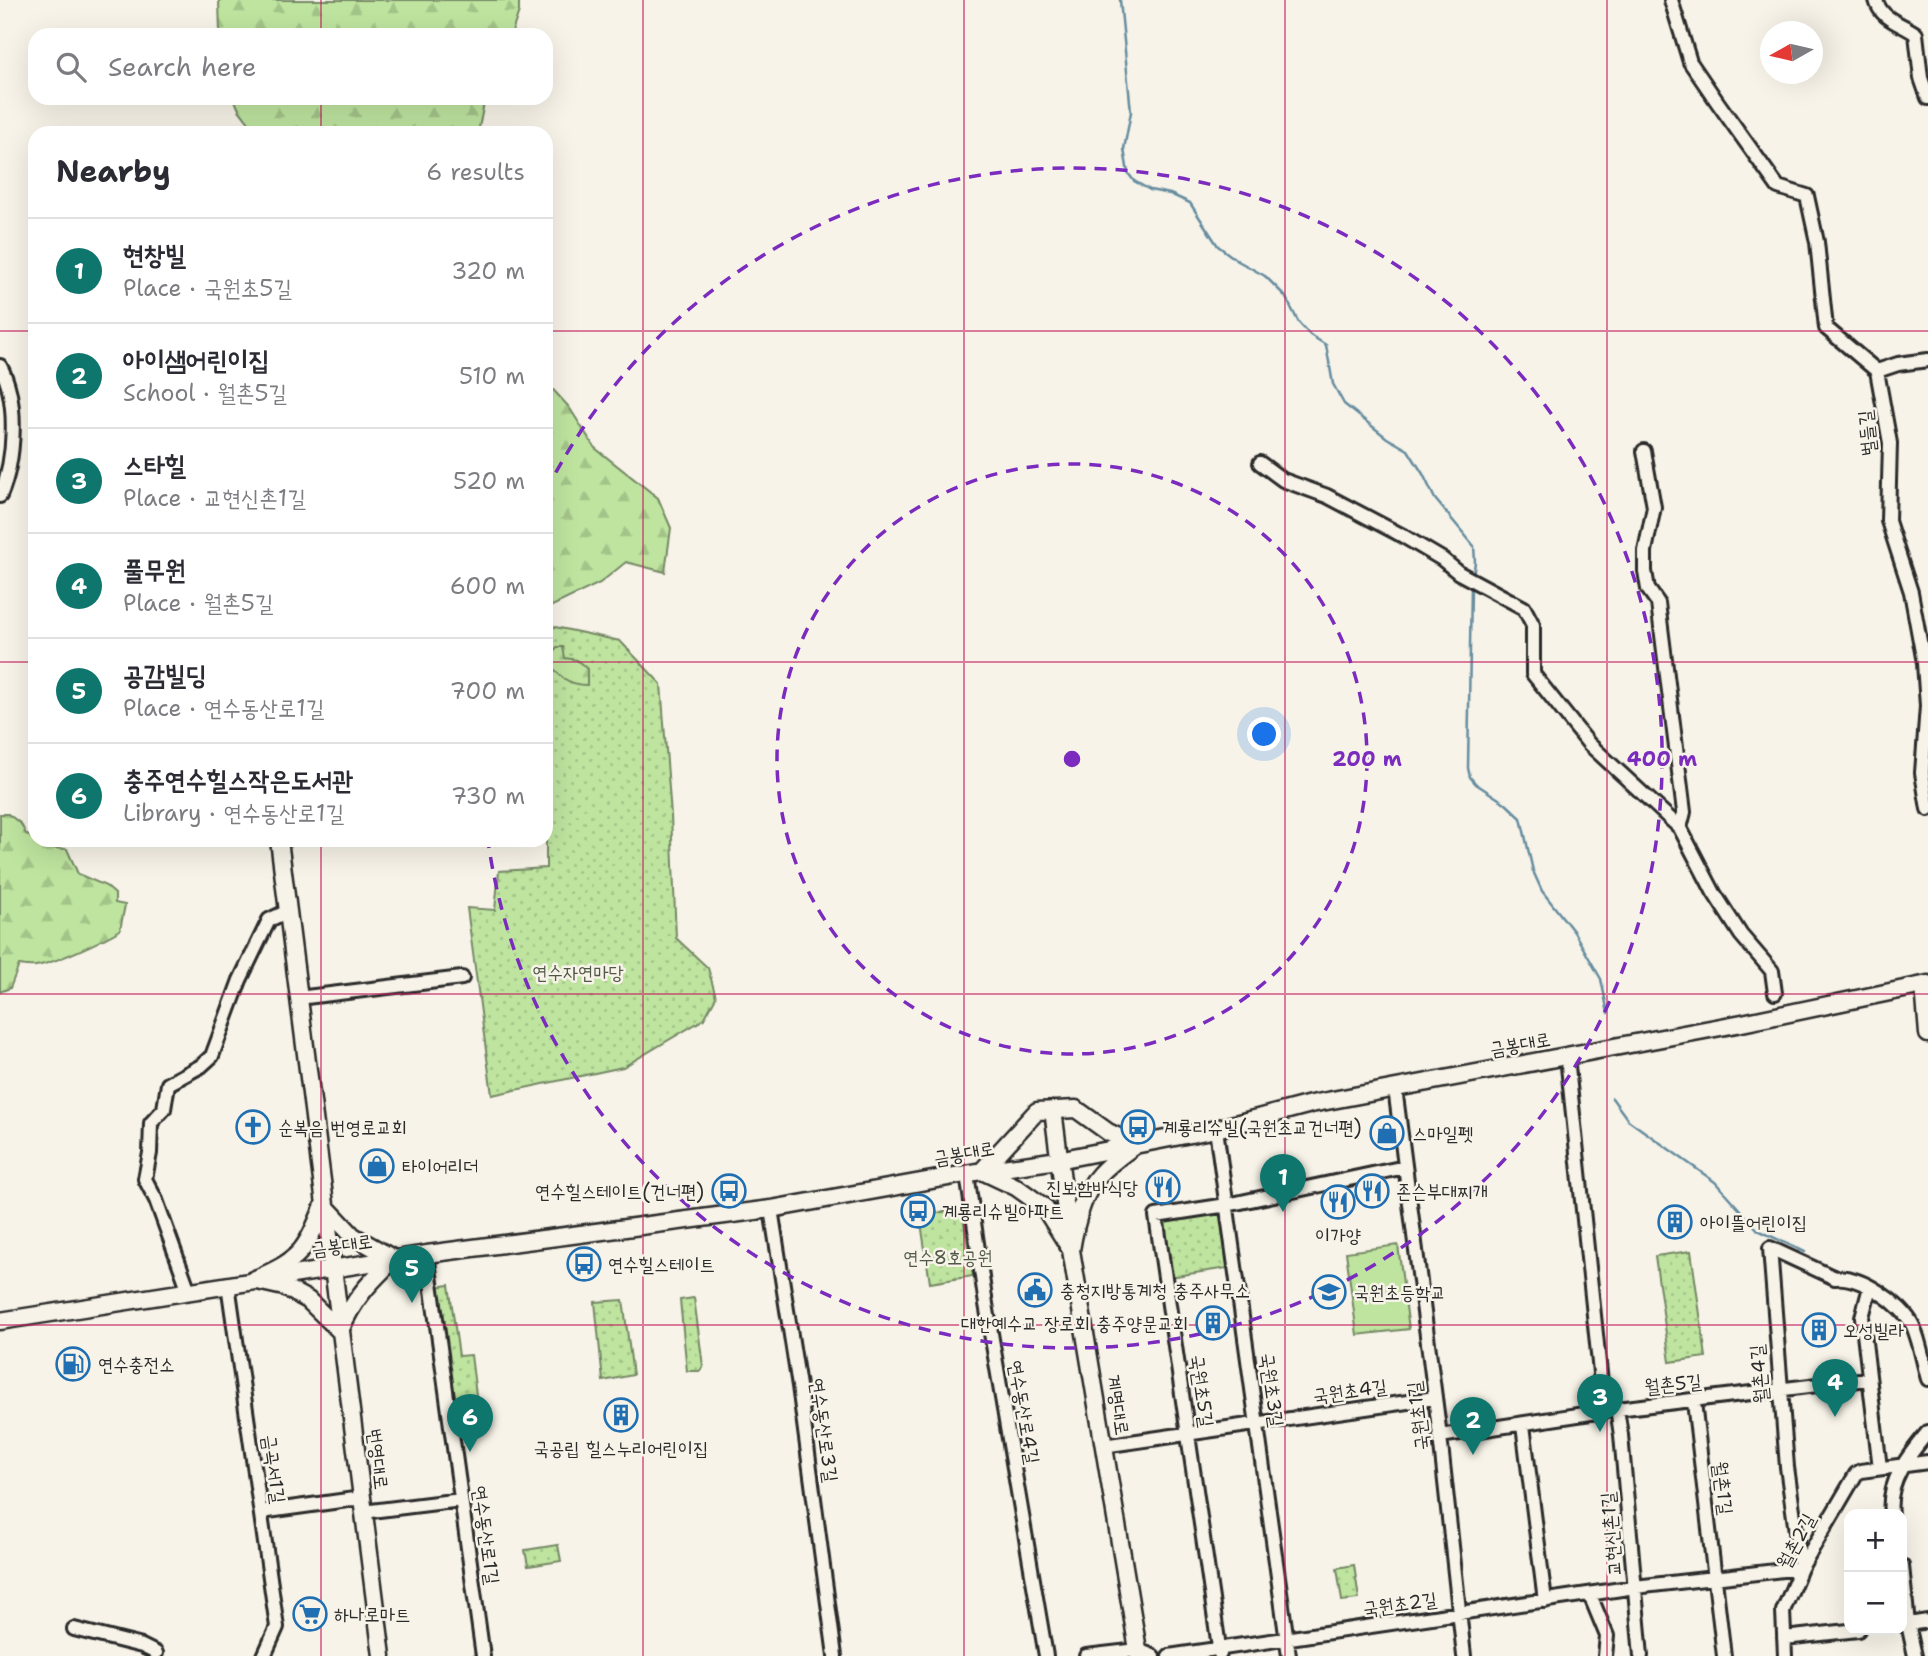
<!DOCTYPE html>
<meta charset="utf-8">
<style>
body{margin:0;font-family:"Shantell Sans","Poor Story",sans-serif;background:#f2f2f3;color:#2b2b33}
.controls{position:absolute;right:21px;bottom:21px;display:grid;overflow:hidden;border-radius:14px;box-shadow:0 7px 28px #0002}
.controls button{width:63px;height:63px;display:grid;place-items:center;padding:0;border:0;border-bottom:2px solid #e1e1e2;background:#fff;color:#2b2b33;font:35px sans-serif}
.compass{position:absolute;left:1760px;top:21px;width:63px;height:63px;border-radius:50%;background:#fff;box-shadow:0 7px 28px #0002;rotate:262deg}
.you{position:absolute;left:1265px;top:735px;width:24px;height:24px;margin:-18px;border:5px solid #fff;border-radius:50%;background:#1a73e8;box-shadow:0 0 0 10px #1a73e833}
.badge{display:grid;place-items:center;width:46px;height:46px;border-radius:50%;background:#0f766e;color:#fff;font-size:23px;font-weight:700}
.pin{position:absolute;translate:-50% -58px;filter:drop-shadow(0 2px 4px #0008)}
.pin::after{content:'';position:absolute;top:37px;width:24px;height:21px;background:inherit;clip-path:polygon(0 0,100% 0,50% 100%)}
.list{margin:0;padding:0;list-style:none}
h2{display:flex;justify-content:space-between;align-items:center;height:91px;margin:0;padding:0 28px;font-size:30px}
h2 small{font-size:23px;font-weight:400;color:#7c7c81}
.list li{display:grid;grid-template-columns:46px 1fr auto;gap:21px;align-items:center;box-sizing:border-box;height:105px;padding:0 28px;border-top:2px solid #e1e1e2}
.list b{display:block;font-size:26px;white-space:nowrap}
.list p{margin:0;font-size:23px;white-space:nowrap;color:#7c7c81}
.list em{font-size:23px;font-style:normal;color:#7c7c81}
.icon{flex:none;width:38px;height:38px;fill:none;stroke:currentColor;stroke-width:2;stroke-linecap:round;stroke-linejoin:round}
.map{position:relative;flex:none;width:1928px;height:1656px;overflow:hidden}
.search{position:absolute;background:#fff;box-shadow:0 7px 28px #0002;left:28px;top:28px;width:525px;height:77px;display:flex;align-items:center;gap:18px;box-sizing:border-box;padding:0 24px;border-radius:21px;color:#7c7c81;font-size:26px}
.panel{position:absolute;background:#fff;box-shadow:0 7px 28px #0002;left:28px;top:126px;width:525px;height:721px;border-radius:21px}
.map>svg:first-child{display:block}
.green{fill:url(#green-dots);stroke:#748865;stroke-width:2}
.forest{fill:url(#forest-firs);stroke:#748865;stroke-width:2}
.pitch{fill:#bee49f;stroke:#748865;stroke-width:2}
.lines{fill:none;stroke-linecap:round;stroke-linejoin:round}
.stream{stroke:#658c9f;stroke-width:2.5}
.street-casing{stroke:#2b2b2b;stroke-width:18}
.secondary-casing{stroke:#2b2b2b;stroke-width:21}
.street{stroke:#f7f3e8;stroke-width:12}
.secondary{stroke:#f7f3e8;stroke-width:16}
.grid{fill:none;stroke:#c2185b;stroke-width:2;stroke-opacity:0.55}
.ring{fill:none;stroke:#7b2cbf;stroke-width:3.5;stroke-dasharray:12 9}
.labels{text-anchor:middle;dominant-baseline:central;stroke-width:5;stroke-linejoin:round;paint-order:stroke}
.street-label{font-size:19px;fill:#2b2b2b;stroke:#f7f3e8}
.park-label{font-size:19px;fill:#505948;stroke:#f7f3e8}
.poi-label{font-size:19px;fill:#2b2b2b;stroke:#f7f3e8;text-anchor:start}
.centre{fill:#7b2cbf;stroke:#f7f3e8;stroke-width:3.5}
.ring-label{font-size:21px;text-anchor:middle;font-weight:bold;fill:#7b2cbf;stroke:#f7f3e8;stroke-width:5;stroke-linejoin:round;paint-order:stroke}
</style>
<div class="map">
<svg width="1928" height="1656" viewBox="0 0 1928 1656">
<defs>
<pattern id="green-dots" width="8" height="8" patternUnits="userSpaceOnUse" patternTransform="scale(1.75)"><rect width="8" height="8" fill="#bee49f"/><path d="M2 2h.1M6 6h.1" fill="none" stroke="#a3c489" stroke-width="1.8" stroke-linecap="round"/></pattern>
<pattern id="forest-firs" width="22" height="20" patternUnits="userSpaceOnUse" patternTransform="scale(1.75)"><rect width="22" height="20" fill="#bee49f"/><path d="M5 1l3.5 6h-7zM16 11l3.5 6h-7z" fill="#a3c489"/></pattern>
</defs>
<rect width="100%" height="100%" fill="#f7f3e8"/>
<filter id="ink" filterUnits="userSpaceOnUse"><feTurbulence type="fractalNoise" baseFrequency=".0143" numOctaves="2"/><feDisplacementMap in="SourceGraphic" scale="14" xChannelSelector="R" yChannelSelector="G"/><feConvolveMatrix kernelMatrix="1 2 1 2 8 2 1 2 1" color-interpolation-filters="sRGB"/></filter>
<g filter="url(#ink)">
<path class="green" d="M546,625L620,641L661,684L671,815L676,938L708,968L716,997L704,1019L623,1067L492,1095L467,908L495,910L499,871L546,868Z
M960,1209L962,1211L973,1276L930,1283L920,1216Z
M1222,1209L1234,1267L1169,1277L1160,1221Z
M1691,1251L1706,1357L1670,1362L1655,1256Z
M449,1285L459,1356L471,1355L477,1403L467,1404L468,1413L454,1415L437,1287Z
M694,1298L703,1366L700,1371H687L680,1300Z
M623,1300L633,1375L603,1381L595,1302Z
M558,1545L561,1561L528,1566L525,1550Z
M1354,1565L1359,1599L1342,1601L1337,1568Z"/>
<path class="forest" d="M219,0H519V11L511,35H220Z
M234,98H485L478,133H257L239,110Z
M546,382L569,407L595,448L658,498L671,528L665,572L626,562L600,583L546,609Z
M557,647H563L565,658L577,660L587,669V685C567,685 557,675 547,659Z
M0,814H8L21,824L26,834L47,848L67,849L78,874L106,886L115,894V903L125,905L120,930C104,940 55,963 36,966C31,967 25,966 19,965L10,988L0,992Z"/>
<path class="pitch" d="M1398,1245L1409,1329L1357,1335L1346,1252Z"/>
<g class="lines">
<path class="stream" d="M1120,0L1131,112L1124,149L1128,173L1134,181L1150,190L1170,194L1190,203L1218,246L1238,261L1265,276L1285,296L1299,323L1310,335L1326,345L1333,384L1344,404L1387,438L1408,450L1423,474L1435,499L1474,546L1475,562L1473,576
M1471,586L1468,768L1470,777L1476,784L1505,803L1521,818L1533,871L1542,891L1574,932L1601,979L1608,1013
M1612,1098L1628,1120L1715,1182L1758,1230L1805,1252"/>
<defs>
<path id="street" d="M1671,0L1690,62L1718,103L1778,187L1807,196L1817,242L1826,328L1877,371L1890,443L1888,521L1911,592L1924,663L1927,706L1922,773L1928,809
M1876,0C1881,20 1901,23 1916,34L1921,78L1928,98
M0,366C19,400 15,461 0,496
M1877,371L1898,364L1928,360
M1644,451L1654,507L1645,551V571L1648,589L1658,603L1684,812L1680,828
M1260,463L1283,480L1327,496L1403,536L1442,559L1459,573L1524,608L1533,625V674L1589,744L1680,828L1714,893L1741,935L1772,971L1775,993
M298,998L462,978
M1567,1057L1604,1411
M1395,1088L1440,1436L1464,1656
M1216,1129L1289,1656
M967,1174L985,1298L1046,1656
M771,1209L799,1386L835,1656
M427,1254L483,1656
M228,1284L277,1627L264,1656
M1870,1287L1862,1317L1880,1468
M189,1291L156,1200L145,1179L150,1153L151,1123L164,1109L168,1084L201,1066L212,1056L240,980L269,920L286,912
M1694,1402L1724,1656
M1617,1409L1621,1435L1641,1656
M1523,1425L1545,1601
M1440,1436L1617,1409L1868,1379
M1103,1446L1435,1398
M261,1512L362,1498
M363,1512L461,1500
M1891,1514C1887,1481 1908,1456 1928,1432
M1902,1566L1908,1624L1915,1656
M1590,1595L1607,1636L1605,1656
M1902,1625L1928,1621
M74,1629L142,1646L156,1653
M1784,1638L1858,1630
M1220,1654L1156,1216L1227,1205L1405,1167
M1086,1656L1138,1650L1153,1656
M1169,1656L1635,1587L1801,1568L1787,1467L1770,1248L1835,1278C1859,1274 1903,1304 1913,1326C1920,1342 1923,1362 1928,1379
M1785,1656L1783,1611L1801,1568L1856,1474L1861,1471L1928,1462"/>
<path id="secondary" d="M279,840L382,1656
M1924,985L1928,1034
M1076,1109L1108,1132L1135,1145C1123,1154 1110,1163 1100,1174C1082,1193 1075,1225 1071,1250L1044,1207L1016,1187L982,1171L1037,1111Z
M1053,1110L1071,1250L1139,1656
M324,1205L353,1236L394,1259C370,1282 353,1299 340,1331L308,1300L284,1287L253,1280C300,1260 305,1252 324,1205Z
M0,1321L427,1254L771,1209L982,1171L1058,1160L1216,1129L1311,1104L1742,1023L1928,984"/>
</defs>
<use href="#street" class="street-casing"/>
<use href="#secondary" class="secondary-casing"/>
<use href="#street" class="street"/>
<use href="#secondary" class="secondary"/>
</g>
</g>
<path class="grid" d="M321,0V35M643,0V1656M964,0V1656M1285,0V1656M1607,0V1656M321,98V133M0,331H35M546,331H1928M0,662H35M546,662H1928M321,840V1656M0,994H1928M0,1325H1928"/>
<g class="ring">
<circle cx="1072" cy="759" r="295"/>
<path d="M546 491A590 590 0 1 1 488 841"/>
</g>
<defs>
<symbol id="church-ring" viewBox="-11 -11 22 22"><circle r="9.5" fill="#f7f3e8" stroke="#1f6fb2" stroke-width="1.5"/><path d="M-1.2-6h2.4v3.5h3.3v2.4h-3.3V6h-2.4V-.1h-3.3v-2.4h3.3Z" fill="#1f6fb2"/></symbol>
<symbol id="bus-ring" viewBox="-11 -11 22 22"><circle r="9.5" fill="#f7f3e8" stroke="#1f6fb2" stroke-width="1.5"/><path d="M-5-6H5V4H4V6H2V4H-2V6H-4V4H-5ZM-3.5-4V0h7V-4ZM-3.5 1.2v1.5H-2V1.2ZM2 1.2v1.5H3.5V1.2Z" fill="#1f6fb2"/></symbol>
<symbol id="shop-ring" viewBox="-11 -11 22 22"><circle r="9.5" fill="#f7f3e8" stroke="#1f6fb2" stroke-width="1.5"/><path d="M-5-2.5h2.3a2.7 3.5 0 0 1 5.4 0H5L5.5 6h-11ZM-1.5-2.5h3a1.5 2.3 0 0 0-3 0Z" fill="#1f6fb2"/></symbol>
<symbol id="restaurant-ring" viewBox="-11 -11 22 22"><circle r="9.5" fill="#f7f3e8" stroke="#1f6fb2" stroke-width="1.5"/><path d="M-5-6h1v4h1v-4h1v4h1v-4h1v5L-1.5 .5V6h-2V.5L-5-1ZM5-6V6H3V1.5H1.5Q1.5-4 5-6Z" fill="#1f6fb2"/></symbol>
<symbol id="building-ring" viewBox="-11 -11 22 22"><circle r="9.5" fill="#f7f3e8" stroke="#1f6fb2" stroke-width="1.5"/><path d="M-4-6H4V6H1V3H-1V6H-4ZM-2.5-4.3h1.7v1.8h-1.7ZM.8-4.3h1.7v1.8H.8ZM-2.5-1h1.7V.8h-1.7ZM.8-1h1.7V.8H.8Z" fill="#1f6fb2"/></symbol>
<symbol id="civic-ring" viewBox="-11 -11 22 22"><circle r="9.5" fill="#f7f3e8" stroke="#1f6fb2" stroke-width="1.5"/><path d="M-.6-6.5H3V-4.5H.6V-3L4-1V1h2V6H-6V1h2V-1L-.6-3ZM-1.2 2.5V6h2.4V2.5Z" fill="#1f6fb2"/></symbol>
<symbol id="school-ring" viewBox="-11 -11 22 22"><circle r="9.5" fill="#f7f3e8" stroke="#1f6fb2" stroke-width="1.5"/><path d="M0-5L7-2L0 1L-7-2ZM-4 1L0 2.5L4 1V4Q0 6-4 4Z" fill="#1f6fb2"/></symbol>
<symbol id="fuel-ring" viewBox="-11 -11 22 22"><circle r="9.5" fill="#f7f3e8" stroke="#1f6fb2" stroke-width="1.5"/><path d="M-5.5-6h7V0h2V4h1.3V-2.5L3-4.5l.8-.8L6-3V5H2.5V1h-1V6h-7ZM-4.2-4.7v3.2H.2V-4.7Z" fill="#1f6fb2"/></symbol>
<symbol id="supermarket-ring" viewBox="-11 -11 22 22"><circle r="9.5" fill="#f7f3e8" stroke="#1f6fb2" stroke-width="1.5"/><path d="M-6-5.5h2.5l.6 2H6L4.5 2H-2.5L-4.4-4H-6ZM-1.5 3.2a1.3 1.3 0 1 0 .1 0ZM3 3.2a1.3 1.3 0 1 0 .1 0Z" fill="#1f6fb2"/></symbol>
</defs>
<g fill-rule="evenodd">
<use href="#church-ring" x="234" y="1108" width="38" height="38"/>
<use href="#bus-ring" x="1119" y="1108" width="38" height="38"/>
<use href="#shop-ring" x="1368" y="1114" width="38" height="38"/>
<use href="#shop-ring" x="358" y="1147" width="38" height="38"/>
<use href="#restaurant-ring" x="1144" y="1168" width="38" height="38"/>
<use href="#bus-ring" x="710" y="1172" width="38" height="38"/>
<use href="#restaurant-ring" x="1353" y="1172" width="38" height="38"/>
<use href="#restaurant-ring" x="1319" y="1183" width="38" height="38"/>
<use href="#bus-ring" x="899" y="1192" width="38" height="38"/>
<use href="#building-ring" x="1656" y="1203" width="38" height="38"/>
<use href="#bus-ring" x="565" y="1245" width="38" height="38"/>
<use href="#civic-ring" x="1016" y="1271" width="38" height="38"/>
<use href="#school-ring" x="1310" y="1273" width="38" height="38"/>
<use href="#building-ring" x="1194" y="1304" width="38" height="38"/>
<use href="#building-ring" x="1800" y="1311" width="38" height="38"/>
<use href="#fuel-ring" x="54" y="1345" width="38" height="38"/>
<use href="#building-ring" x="602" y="1396" width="38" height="38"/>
<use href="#supermarket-ring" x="291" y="1595" width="38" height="38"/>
</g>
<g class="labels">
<g class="street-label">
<text transform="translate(1867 433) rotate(-96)">벌들길</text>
<text transform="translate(1520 1044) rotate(-10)">금봉대로</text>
<text transform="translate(964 1153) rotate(-10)">금봉대로</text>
<text transform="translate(342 1245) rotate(-8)">금봉대로</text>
<text transform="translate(1759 1374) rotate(-95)">월촌4길</text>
<text transform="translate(1673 1384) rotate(-6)">월촌5길</text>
<text transform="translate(1272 1390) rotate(82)">국원초3길</text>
<text transform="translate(1202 1391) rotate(82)">국원초5길</text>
<text transform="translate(1350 1391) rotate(-8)">국원초4길</text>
<text transform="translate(1118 1405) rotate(81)">계명대로</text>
<text transform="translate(1024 1412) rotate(80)">연수동산로4길</text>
<text transform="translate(1418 1416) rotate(-97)">국원초1길</text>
<text transform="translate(824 1430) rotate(82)">연수동산로3길</text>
<text transform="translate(378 1459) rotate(83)">번영대로</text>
<text transform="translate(274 1469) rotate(82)">금곡서1길</text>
<text transform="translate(1723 1488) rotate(83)">월촌1길</text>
<text transform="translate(1611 1534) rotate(-95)">교현신촌1길</text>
<text transform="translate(486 1535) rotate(82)">연수동산로1길</text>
<text transform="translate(1796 1541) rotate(-62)">월촌2길</text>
<text transform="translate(1400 1604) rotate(-8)">국원초2길</text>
</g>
<g class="park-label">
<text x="578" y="972">연수자연마당</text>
<text x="948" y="1257">연수8호공원</text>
</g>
<g class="poi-label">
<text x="278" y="1127">순복음 번영로교회</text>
<text x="1162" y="1127">계룡리슈빌(국원초교건너편)</text>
<text x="1412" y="1133">스마일펫</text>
<text x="402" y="1166">타이어리더</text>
<text x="1138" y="1187" text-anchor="end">진보함바식당</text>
<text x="704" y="1191" text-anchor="end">연수힐스테이트(건너편)</text>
<text x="1396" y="1191">존슨부대찌개</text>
<text x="942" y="1211">계룡리슈빌아파트</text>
<text x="1700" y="1222">아이뜰어린이집</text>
<text x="1338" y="1235" text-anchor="middle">이가양</text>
<text x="608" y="1264">연수힐스테이트</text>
<text x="1060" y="1290">충청지방통계청 충주사무소</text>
<text x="1354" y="1292">국원초등학교</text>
<text x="1188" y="1323" text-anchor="end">대한예수교 장로회 충주양문교회</text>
<text x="1843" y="1330">오성빌라</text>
<text x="98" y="1364">연수충전소</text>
<text x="621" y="1448" text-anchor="middle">국공립 힐스누리어린이집</text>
<text x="334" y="1614">하나로마트</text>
</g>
</g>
<circle cx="1072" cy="759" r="10" class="centre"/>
<g class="ring-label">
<text x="1367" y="766">200 m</text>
<text x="1662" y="766">400 m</text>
</g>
</svg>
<div class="controls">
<button>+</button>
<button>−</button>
</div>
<svg class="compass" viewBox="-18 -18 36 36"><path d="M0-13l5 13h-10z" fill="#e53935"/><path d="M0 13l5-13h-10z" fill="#7c7c81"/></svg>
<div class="you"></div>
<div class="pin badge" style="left:1283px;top:1212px">1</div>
<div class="pin badge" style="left:1473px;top:1455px">2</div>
<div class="pin badge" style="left:1600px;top:1432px">3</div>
<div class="pin badge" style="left:1835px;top:1417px">4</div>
<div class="pin badge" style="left:412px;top:1303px">5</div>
<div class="pin badge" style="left:470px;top:1452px">6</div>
<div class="search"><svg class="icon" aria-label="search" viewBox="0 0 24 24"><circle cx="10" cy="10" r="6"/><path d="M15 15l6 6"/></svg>Search here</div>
<section class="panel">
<h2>Nearby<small>6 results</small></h2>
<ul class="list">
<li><span class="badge">1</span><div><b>현창빌</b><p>Place · 국원초5길</p></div><em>320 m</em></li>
<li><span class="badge">2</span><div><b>아이샘어린이집</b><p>School · 월촌5길</p></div><em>510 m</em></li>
<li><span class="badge">3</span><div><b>스타힐</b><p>Place · 교현신촌1길</p></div><em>520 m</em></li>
<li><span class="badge">4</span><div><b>풀무원</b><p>Place · 월촌5길</p></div><em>600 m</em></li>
<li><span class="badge">5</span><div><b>공감빌딩</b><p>Place · 연수동산로1길</p></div><em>700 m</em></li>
<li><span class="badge">6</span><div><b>충주연수힐스작은도서관</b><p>Library · 연수동산로1길</p></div><em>730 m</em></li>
</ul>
</section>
</div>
